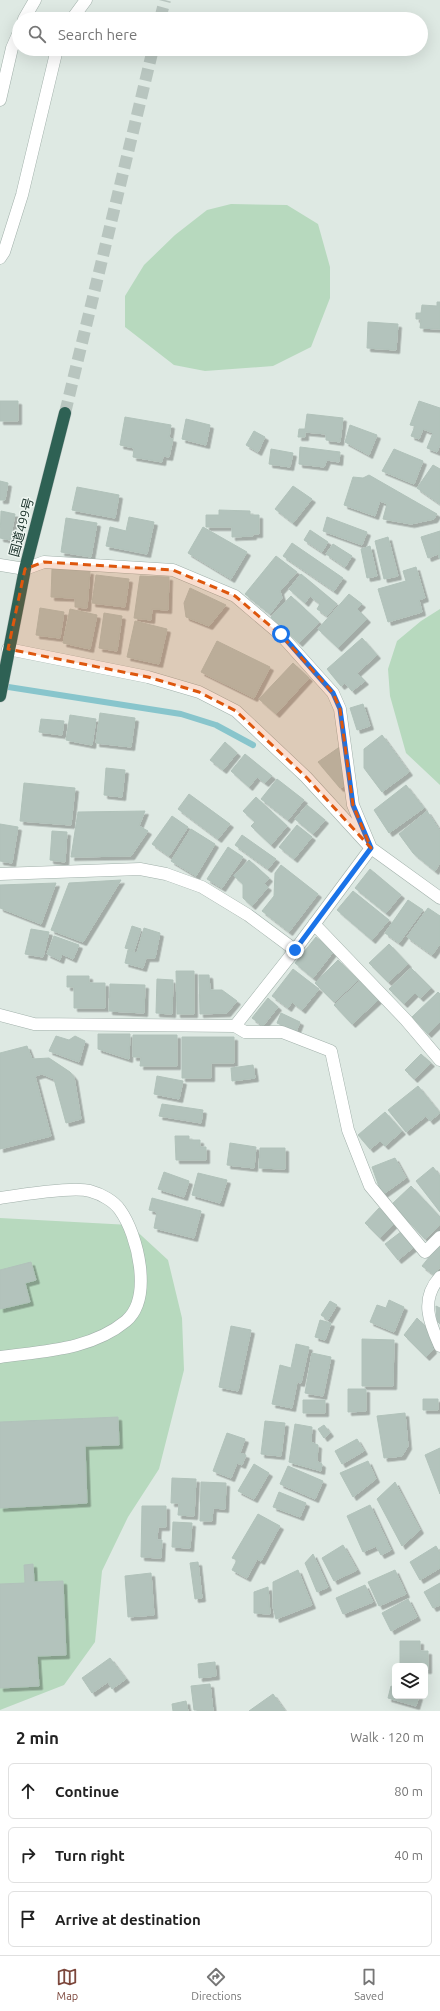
<!DOCTYPE html>
<meta charset="utf-8">
<style>
body{margin:0;font-family:Ubuntu,"Noto Sans JP",sans-serif;background:#f2f2f2;color:#222}
.controls{position:absolute;right:12px;bottom:12px;display:grid;overflow:hidden;border-radius:6px;box-shadow:0 4px 16px #0002}
.controls button{width:36px;height:36px;display:grid;place-items:center;padding:0;border:0;border-bottom:1px solid #e0e0e0;background:#fff;color:#222;font:20px sans-serif}
.stop{position:absolute;width:12px;height:12px;margin:-9px;border:3px solid #1a73e8;border-radius:50%;background:#fff}
.stop.end{background:#1a73e8;border-color:#fff;box-shadow:0 1px 4px #0008}
.list{margin:0;padding:0;list-style:none}
h2{display:flex;justify-content:space-between;align-items:center;height:52px;margin:0;padding:0 16px;font-size:17px}
h2 small{font-size:13px;font-weight:400;color:#767676}
.list li{display:grid;grid-template-columns:26px 1fr auto;gap:12px;align-items:center;box-sizing:border-box;height:56px;margin:0 8px 8px;padding:0 8px;border:1px solid #e0e0e0;border-radius:6px}
.list b{display:block;font-size:15px;white-space:nowrap}
.list em{font-size:13px;font-style:normal;color:#767676}
.icon{flex:none;width:22px;height:22px;fill:none;stroke:currentColor;stroke-width:2;stroke-linecap:round;stroke-linejoin:round}
.map{position:relative;flex:none;width:440px;height:1711px;overflow:hidden}
.search{position:absolute;background:#fff;box-shadow:0 4px 16px #0002;left:12px;right:12px;top:12px;height:44px;display:flex;align-items:center;gap:10px;box-sizing:border-box;padding:0 14px;border-radius:22px;color:#767676;font-size:15px}
.sheet{height:244px;background:#fff}
nav{display:flex;justify-content:space-around;align-items:center;box-sizing:border-box;height:56px;border-top:1px solid #e0e0e0;background:#fff;font-size:11px;color:#767676}
nav a{display:grid;justify-items:center;gap:2px}
nav .on{color:#7c473c}
.map>svg:first-child{display:block}
.green{fill:#b7d9be}
.lines{fill:none;stroke-linecap:round;stroke-linejoin:round}
.stream{stroke:#88c5cc;stroke-width:6}
.building{fill:#b3c3bc;stroke:#b1c2ba;filter:url(#shadow)}
.highway-tunnel{stroke:#b8c5bf;stroke-width:12;stroke-dasharray:12 6;stroke-linecap:butt}
.minor-casing{stroke:#a1b0aa;stroke-width:13}
.highway-casing{stroke:#bcc3c1;stroke-width:13}
.minor{stroke:#fff;stroke-width:12}
.highway{stroke:#2e6154;stroke-width:12}
.route{stroke:#1a73e8;stroke-width:5}
.marked{fill:#de570e;fill-opacity:0.2;stroke:#de570e;stroke-width:3;stroke-dasharray:8 5;stroke-linejoin:round}
.labels{text-anchor:middle;dominant-baseline:central;stroke-width:3;stroke-linejoin:round;paint-order:stroke}
.street-label{font-size:13px;fill:#203730;stroke:#eef6f1}
</style>
<div class="map">
<svg width="440" height="1711" viewBox="0 0 440 1711">
<defs>
<filter id="shadow"><feDropShadow dx="3.5" dy="3.5" stdDeviation="0" flood-color="#0004"/></filter>
</defs>
<rect width="100%" height="100%" fill="#dee9e3"/>
<path class="green" d="M231,204L287,205L318,224L330,267V298L311,347L273,366L205,371L174,365L125,327V296L144,265L175,235L207,210Z
M440,609V785L406,753L390,696L388,669L397,641L421,621Z
M0,1218L130,1225L168,1260L182,1318L184,1370L159,1469L128,1517L102,1571L95,1642L64,1685L0,1710Z"/>
<g class="lines">
<path class="stream" d="M2,686L181,714L216,725L253,745"/>
</g>
<path class="building" d="M437,302H440V329L420,328L421,319H416V313H421L422,305L437,306Z
M368,322L398,324L396,350L367,348Z
M0,401H18V421H0Z
M419,401L440,408V444L437,452L427,448L433,433L423,429L419,439L411,436L415,426L410,425Z
M307,414L343,418L340,442L326,440V434L305,432V437H298L299,429H305Z
M125,417L171,425L169,438L173,439L169,457L163,456L162,462L133,457L134,448L120,445Z
M186,419L210,425L206,445L182,439Z
M350,425L377,435L369,455L345,442Z
M254,431L265,437L258,452L246,445Z
M300,447L340,452L339,462L327,460L324,467L299,464Z
M271,449L293,453L290,467L269,464Z
M394,449L423,461L414,484L382,471Z
M433,465L440,469V504L417,488Z
M369,475L437,514L434,519L411,524L383,519L387,504L380,501L375,516L344,505L353,477L363,478Z
M0,481L8,483L5,500H0Z
M293,486L312,499L293,523L275,509Z
M77,487L119,495L115,518L72,510Z
M219,510L250,511V515H259V534H253V536L232,537V527H206V515H219Z
M1,511L15,514L10,540L0,538Z
M129,517L154,522L147,554L106,546L110,527L126,531Z
M327,517L367,532L362,545L323,531Z
M66,518L97,523L91,557L61,552Z
M203,527L247,552L231,579L188,553Z
M310,530L328,542L322,552L304,540Z
M440,531V559L438,554L428,558L421,537Z
M388,537L398,576L384,579L375,541Z
M292,543L343,578L334,591L283,556Z
M333,544L352,556L345,567L326,554Z
M370,546L377,576L367,578L361,549Z
M276,556L297,572L280,591L282,598L270,614L245,594Z
M416,567L425,598L419,600L422,612L388,622L378,589L406,581L403,571Z
M52,569L90,571L87,608L75,607V598L51,597Z
M301,574L337,604L327,616L317,609L320,604L310,596L305,603L289,589Z
M96,575L129,579L125,607L92,603Z
M140,576L169,577L168,610L152,609L151,620L134,618Z
M190,588L226,605L209,626L186,617L184,603Z
M349,594L362,604L357,609L367,619L338,648L318,629Z
M291,596L319,622L299,643L271,617Z
M40,608L64,612L60,638L36,635Z
M70,609L97,615L90,649L63,643Z
M104,613L122,616L117,651L99,648Z
M135,621L167,629L159,664L127,657Z
M362,638L377,655L357,673L365,681L352,691L345,683L341,686L327,669Z
M217,641L270,667L254,698L201,672Z
M293,663L309,678L276,714L259,699Z
M363,704L370,726L357,730L350,708Z
M100,713L135,718L131,747L96,743Z
M70,715L96,719L92,745L66,740Z
M41,719L64,721L62,735L39,732Z
M382,735L409,772L382,792L364,768V749Z
M225,742L237,753L223,770L210,760Z
M341,746L344,786L340,788L318,762Z
M245,754L272,776L265,783L257,777L249,787L231,771Z
M106,768L125,770L122,797L104,795Z
M277,779L304,800L288,820L261,799Z
M24,783L75,788L71,825L20,821Z
M406,785L424,808L389,833L374,810Z
M189,794L230,824L218,839L178,809Z
M256,797L287,826L271,845L251,826L255,822L243,811Z
M307,805L325,820L313,834L295,819Z
M145,811L139,826L148,831L131,856L71,857L78,812Z
M427,811L440,831V863L435,871L413,853L399,834Z
M172,816L188,827L169,856L152,844Z
M0,824L18,827L12,863L0,861Z
M297,825L312,837L294,859L279,847Z
M191,829L215,844L196,876L171,861Z
M52,831L67,832L65,862L50,860Z
M242,835L276,859L268,869L235,845Z
M228,847L243,857L222,888L207,879Z
M249,860L269,878L264,884L268,887L252,906L243,898V884L234,876Z
M281,865L318,894L289,932L262,911L274,896L275,873Z
M370,869L401,895L386,913L355,888Z
M121,880L83,942L51,930L69,883Z
M56,883L41,924L0,908V885Z
M353,891L389,920L372,940L337,910Z
M408,900L423,910L399,943L385,933Z
M428,908L440,916V944L432,955L407,937Z
M132,926L141,929L134,951L125,948Z
M144,928L160,933L155,958H146L143,968L125,963L128,950L137,953Z
M31,929L49,932L43,957L25,954Z
M54,936L79,945L73,959L62,954L60,960L47,954Z
M316,937L334,951L313,978L295,963Z
M389,944L408,964L388,982L369,963Z
M338,960L358,980L334,1002L315,983Z
M411,968L431,988L420,998L415,993L404,1004L389,989Z
M293,969L319,989L302,1010L292,1002L288,1008L272,996Z
M176,971H194V1014H177Z
M199,975H209L210,990H222L237,1001L227,1013L200,1014Z
M67,976H89V983H105V1008H74V987H67Z
M157,979L173,980L172,1014L156,1013Z
M360,981L378,1000L352,1024L334,1005Z
M110,984L145,985L144,1013L109,1011Z
M438,992L440,994V1022L428,1034L412,1017Z
M268,998L278,1007L263,1026L252,1018Z
M281,1013L300,1022L296,1032L277,1023Z
M98,1034H130L129,1059L98,1049Z
M133,1035H177V1066H140L141,1057H133Z
M56,1036L69,1040L75,1036L85,1041L79,1062L49,1051Z
M182,1037H234V1063H211V1078H182Z
M27,1046L32,1059L49,1058L70,1072L74,1077L81,1119L66,1123L54,1079L42,1074L35,1076L51,1136L0,1149V1053Z
M421,1054L431,1063L414,1079L405,1070Z
M253,1065L255,1078L232,1081L231,1068Z
M157,1076L183,1081L179,1099L154,1094Z
M418,1086L440,1113L430,1121L426,1116L406,1132L388,1110Z
M162,1104L203,1110L201,1123L159,1116Z
M385,1112L402,1131L385,1146L380,1141L370,1149L358,1135Z
M175,1136H189V1140H200V1147H206V1160H176Z
M230,1143L256,1147L254,1168L227,1165Z
M260,1148H285V1169L259,1168Z
M395,1158L406,1178L382,1195L372,1167Z
M433,1167L440,1176V1212L416,1181Z
M164,1172L189,1181L184,1197L158,1189Z
M198,1173L227,1180L220,1203L192,1195Z
M411,1186L440,1217V1225L425,1239L392,1204Z
M152,1198L201,1211L194,1238L154,1228L157,1212L149,1210Z
M379,1208L395,1223L380,1238L365,1223Z
M402,1231L414,1247L398,1260L385,1244Z
M438,1246L440,1247V1267L434,1275L422,1266Z
M31,1262L36,1280L25,1283L30,1302L0,1309V1270Z
M389,1300L404,1307L394,1332L370,1322L377,1305L386,1308Z
M330,1301L337,1305L328,1320L321,1315Z
M436,1306L440,1308V1324L437,1321Z
M417,1318L427,1328L433,1350L426,1357L404,1335Z
M320,1320L331,1323L325,1340L315,1337Z
M231,1326L251,1330L238,1391L219,1387Z
M362,1339L394,1340L393,1386H362Z
M296,1344L309,1347L301,1383L297,1382L292,1408L272,1404L280,1365L291,1368Z
M312,1353L331,1357L323,1396L305,1393Z
M348,1389H366V1411L348,1412Z
M423,1399H438V1410H423Z
M303,1400H325V1413H303Z
M405,1413L408,1446L402,1456L384,1458L377,1416Z
M118,1417L119,1445L85,1446L87,1503L0,1508V1422Z
M265,1421L285,1423L281,1456L261,1454Z
M295,1424L312,1427L311,1442L318,1445L317,1461L322,1464L321,1471L289,1462Z
M324,1425L330,1433L324,1438L318,1429Z
M227,1433L245,1439L240,1453L246,1455L242,1465L237,1463L231,1478L213,1471Z
M357,1439L364,1451L342,1464L335,1451Z
M440,1448V1494L425,1455Z
M368,1461L376,1479L353,1497L340,1473Z
M254,1464L269,1473L254,1499L238,1491Z
M288,1466L323,1481L315,1499L280,1484Z
M172,1478L196,1479L194,1516L178,1515L179,1503H171Z
M201,1482L226,1483L225,1509L213,1508L212,1521H200Z
M395,1482L420,1530L402,1546L377,1499Z
M279,1492L306,1503L300,1517L273,1507Z
M370,1505L391,1550L381,1555L376,1546L363,1552L347,1516Z
M142,1506H166V1527H158L157,1540H162L161,1558L141,1557Z
M258,1514L280,1526L261,1561L257,1559L247,1578L232,1570L237,1560L232,1558Z
M173,1522L192,1523L190,1548L172,1547Z
M343,1545L357,1570L334,1581L322,1558Z
M436,1546L440,1553V1568L420,1580L410,1562Z
M313,1554L328,1587L317,1592L305,1563Z
M198,1562L202,1598L195,1599L190,1563Z
M33,1564L34,1582L63,1581L66,1655L37,1656L39,1686L0,1688V1584L25,1583L24,1565Z
M298,1570L312,1605L276,1619L273,1607V1582Z
M395,1570L406,1594L379,1606L368,1582Z
M151,1573L154,1615L128,1617L125,1576Z
M440,1583V1605L433,1608L424,1592Z
M365,1585L373,1602L343,1614L336,1598Z
M268,1587L270,1614L254,1613V1592Z
M408,1599L417,1617L391,1631L382,1613Z
M400,1641H420V1651H428V1670H425V1666H400Z
M110,1658L126,1679L112,1689L108,1682L92,1693L82,1678Z
M215,1662L216,1676L199,1678L198,1664Z
M210,1684L213,1711L194,1710L191,1686Z
M391,1686L395,1688V1696H419L416,1706L388,1698Z
M273,1694L285,1711H249Z
M186,1701L188,1711H173L172,1704Z"/>
<g class="lines">
<path class="highway-tunnel" d="M160,19L165,0
M65,413L153,49"/>
<defs>
<path id="minor" d="M24,19L35,0
M72,19L86,0
M0,100L12,48L19,32
M0,258L4,252L22,195L57,49
M0,565L25,569L44,562L173,570L235,596L281,635L333,693L340,709L353,805L371,848
M8,649L148,677L199,692L236,711L306,777L371,848L440,898
M0,874L140,869L166,874L202,887L248,915L295,950
M314,924L406,1020L440,1060
M0,1015L34,1024L235,1026L245,1032H282L331,1051L348,1130L370,1186L425,1252L440,1237
M235,1026L295,950L371,848
M0,1198C19,1195 74,1186 90,1191C101,1194 114,1201 120,1210C138,1235 153,1298 126,1321C91,1350 43,1351 0,1357
M440,1277C420,1299 429,1322 440,1346"/>
<path id="highway" d="M0,696L25,569L65,413"/>
</defs>
<use href="#minor" class="minor-casing"/>
<use href="#highway" class="highway-casing"/>
<use href="#minor" class="minor"/>
<use href="#highway" class="highway"/>
</g>
<g class="lines">
<path class="route" d="M281,634L333,693L340,709L353,805L371,848L295,950"/>
</g>
<path class="marked" d="M44,562L173,570L235,596L281,635L333,693L340,709L353,805L371,848L306,777L236,711L199,692L148,677L8,649L25,569Z"/>
<g class="labels">
<g class="street-label">
<text transform="translate(21 527) rotate(-75)">国道499号</text>
</g>
</g>
</svg>
<div class="controls">
<button><svg class="icon" aria-label="layers" viewBox="0 0 24 24"><path d="M12 4l9 5-9 5-9-5zM3 14l9 5 9-5"/></svg></button>
</div>
<div class="stop" style="left:281px;top:634px"></div>
<div class="stop end" style="left:295px;top:950px"></div>
<div class="search"><svg class="icon" aria-label="search" viewBox="0 0 24 24"><circle cx="10" cy="10" r="6"/><path d="M15 15l6 6"/></svg>Search here</div>
</div>
<section class="sheet">
<h2>2 min<small>Walk · 120 m</small></h2>
<ul class="list">
<li><svg class="icon" aria-label="ahead" viewBox="0 0 24 24"><path d="M12 20V5M6 11l6-6 6 6"/></svg><div><b>Continue</b></div><em>80 m</em></li>
<li><svg class="icon" aria-label="right" viewBox="0 0 24 24"><path d="M7 20v-9h11M14 6l5 5-5 5"/></svg><div><b>Turn right</b></div><em>40 m</em></li>
<li><svg class="icon" aria-label="arrive" viewBox="0 0 24 24"><path d="M6 21V4h12l-3 4 3 4H6"/></svg><div><b>Arrive at destination</b></div></li>
</ul>
</section>
<nav>
<a class="on"><svg class="icon" aria-label="map" viewBox="0 0 24 24"><path d="M3 6l6-2 6 2 6-2v14l-6 2-6-2-6 2zM9 4v14M15 6v14"/></svg>Map</a>
<a><svg class="icon" aria-label="directions" viewBox="0 0 24 24"><path d="M12 3l9 9-9 9-9-9zM9 14v-3h6M13 9l2 2-2 2"/></svg>Directions</a>
<a><svg class="icon" aria-label="saved" viewBox="0 0 24 24"><path d="M7 4h10v16l-5-4-5 4z"/></svg>Saved</a>
</nav>
